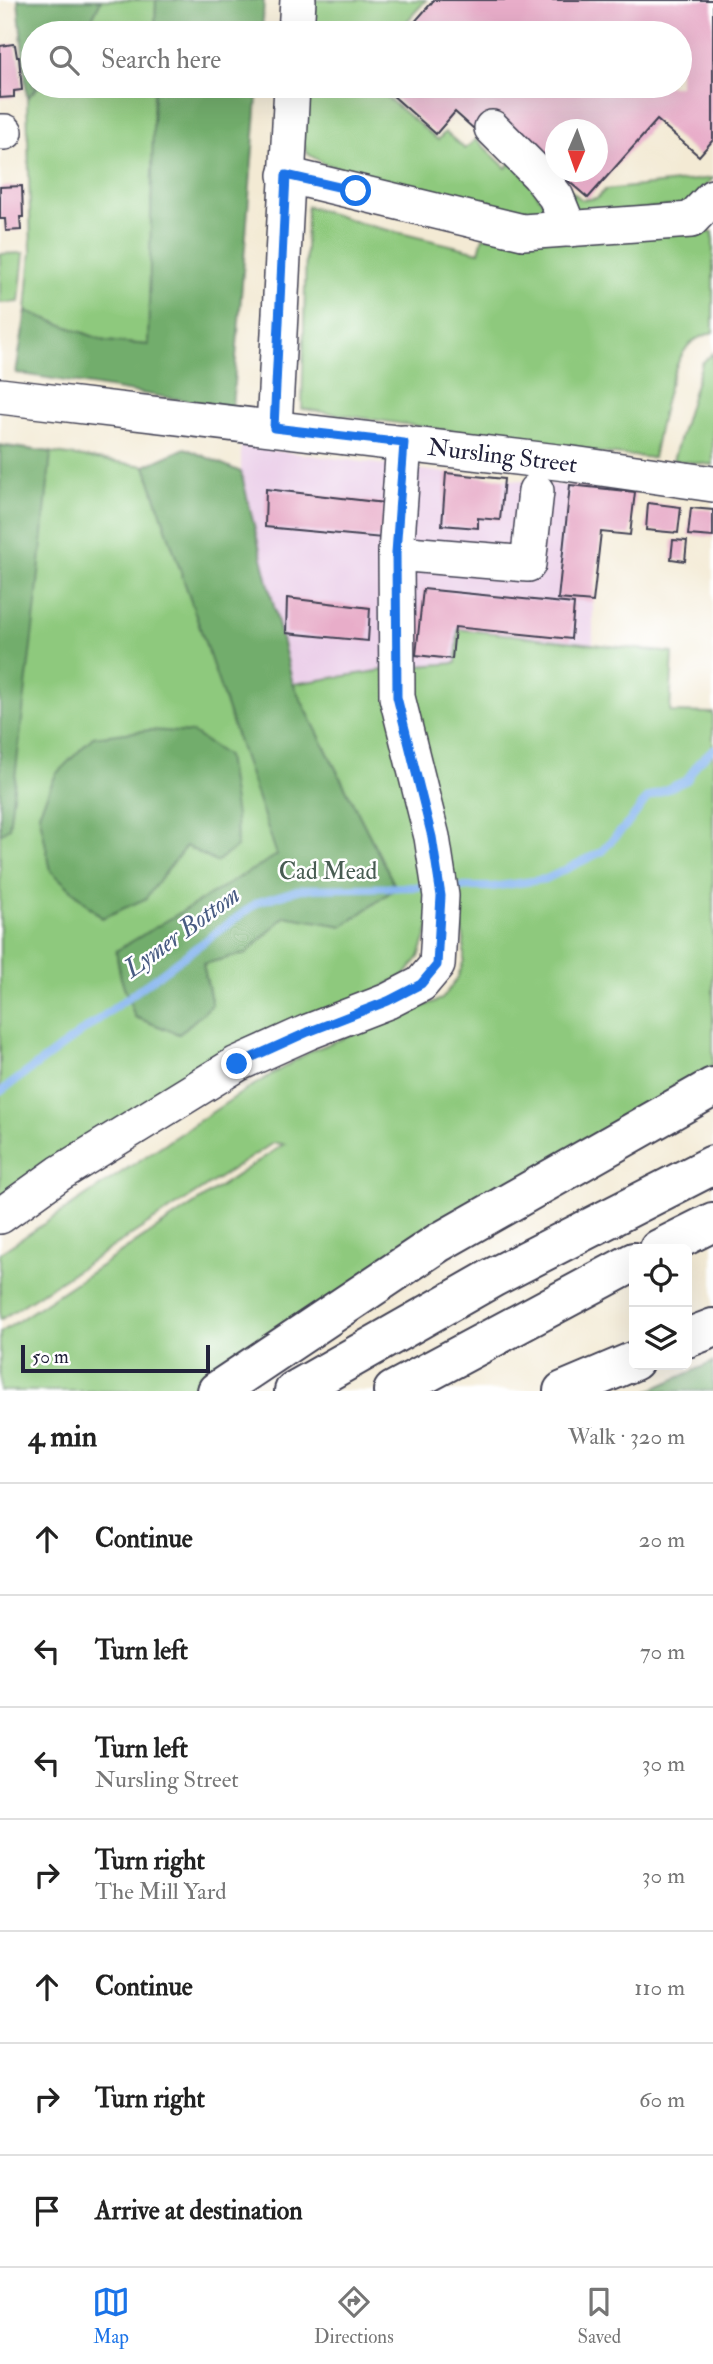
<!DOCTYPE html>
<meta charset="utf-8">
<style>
body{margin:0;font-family:"IM FELL Double Pica",serif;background:#f6f6f6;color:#222}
.controls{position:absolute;right:21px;bottom:21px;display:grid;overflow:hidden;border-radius:10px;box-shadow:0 7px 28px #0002}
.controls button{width:63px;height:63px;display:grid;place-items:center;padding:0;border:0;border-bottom:2px solid #e0e0e0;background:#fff;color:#222;font:35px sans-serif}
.compass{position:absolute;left:545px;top:119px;width:63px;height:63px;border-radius:50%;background:#fff;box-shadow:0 7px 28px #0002;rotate:182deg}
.scale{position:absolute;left:21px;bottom:18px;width:189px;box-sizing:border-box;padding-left:7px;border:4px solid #22223b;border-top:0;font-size:19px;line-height:24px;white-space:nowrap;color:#22223b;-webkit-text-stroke:5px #fff;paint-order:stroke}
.stop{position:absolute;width:21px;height:21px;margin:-16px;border:5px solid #1a73e8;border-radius:50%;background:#fff}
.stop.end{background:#1a73e8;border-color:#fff;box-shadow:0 2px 7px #0008}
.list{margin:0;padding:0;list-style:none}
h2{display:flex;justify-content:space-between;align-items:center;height:91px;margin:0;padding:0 28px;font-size:30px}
h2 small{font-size:23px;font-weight:400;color:#767676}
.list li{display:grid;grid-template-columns:46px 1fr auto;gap:21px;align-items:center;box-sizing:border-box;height:112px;padding:0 28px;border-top:2px solid #e0e0e0}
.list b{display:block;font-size:26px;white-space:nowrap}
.list p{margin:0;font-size:23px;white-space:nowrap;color:#767676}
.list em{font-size:23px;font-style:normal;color:#767676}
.icon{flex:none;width:38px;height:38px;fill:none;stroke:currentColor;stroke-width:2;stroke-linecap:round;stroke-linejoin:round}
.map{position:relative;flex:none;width:713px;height:1391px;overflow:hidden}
.search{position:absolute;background:#fff;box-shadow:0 7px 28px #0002;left:21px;right:21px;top:21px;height:77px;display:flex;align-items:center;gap:18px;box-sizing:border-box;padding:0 24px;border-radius:38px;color:#767676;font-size:26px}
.sheet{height:875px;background:#fff}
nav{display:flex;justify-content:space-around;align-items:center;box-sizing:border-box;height:98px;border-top:2px solid #e0e0e0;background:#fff;font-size:19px;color:#767676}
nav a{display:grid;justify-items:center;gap:4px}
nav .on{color:#1a73e8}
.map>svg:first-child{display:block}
.built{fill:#ecd1ea}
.green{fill:#8ec97d;stroke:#58765c;stroke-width:2}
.forest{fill:#72ad6c;stroke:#4a6854;stroke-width:2}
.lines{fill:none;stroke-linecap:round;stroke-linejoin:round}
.stream{stroke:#84b4ef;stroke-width:8}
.building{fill:#e8adc9}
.minor-casing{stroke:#414052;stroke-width:38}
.highway-casing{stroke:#414052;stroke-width:42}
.minor{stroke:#fff;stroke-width:35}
.highway{stroke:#fff;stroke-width:38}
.route{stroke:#1a73e8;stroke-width:9}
.labels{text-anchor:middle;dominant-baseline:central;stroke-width:5;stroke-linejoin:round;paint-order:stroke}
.street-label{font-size:24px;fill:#22223b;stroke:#fff}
.park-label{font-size:24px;fill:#485c52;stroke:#fff}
.water-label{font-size:26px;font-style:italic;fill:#495c83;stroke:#fff}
</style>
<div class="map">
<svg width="713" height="1391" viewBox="0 0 713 1391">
<rect width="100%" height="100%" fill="#fff"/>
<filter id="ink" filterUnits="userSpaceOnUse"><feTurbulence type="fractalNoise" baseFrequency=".0143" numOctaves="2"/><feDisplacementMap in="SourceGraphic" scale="14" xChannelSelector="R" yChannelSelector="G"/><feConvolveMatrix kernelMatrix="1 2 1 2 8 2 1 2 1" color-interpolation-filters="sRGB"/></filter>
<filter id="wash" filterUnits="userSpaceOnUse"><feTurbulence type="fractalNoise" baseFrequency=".00686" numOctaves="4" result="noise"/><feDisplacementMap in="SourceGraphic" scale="28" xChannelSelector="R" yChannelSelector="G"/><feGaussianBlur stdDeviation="1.57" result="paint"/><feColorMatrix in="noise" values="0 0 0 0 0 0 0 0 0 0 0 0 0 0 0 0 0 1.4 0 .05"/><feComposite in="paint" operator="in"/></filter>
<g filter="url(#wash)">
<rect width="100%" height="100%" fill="#f3ead4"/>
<path class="built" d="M241,446L446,473L635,492L630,535L601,533L593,602V645L458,629L456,663L404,667L293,684L241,472Z"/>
<path class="green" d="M101,0H156L155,33H85Z
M308,0H426L400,29L386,26L368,33H306Z
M39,86H154L149,345L105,341L26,311L31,252L27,98Z
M302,86H373L438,140L445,132L465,149L476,139L506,168L514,159L545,206L533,217L479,207L325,164L308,154L302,142Z
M552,175L582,200L597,198L605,190L713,178L689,204L589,215L571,206Z
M307,206L363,224L479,252L483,237L713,232V332C707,335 699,337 693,341C669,361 660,427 653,458L593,452L302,409Z
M24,253L19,302L0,303V254Z
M713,353V465L673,460L702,363Z
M0,445L145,466L278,855L116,951L121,978L135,1017L179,1034L212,1005L203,964L247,953L285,916L343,926L396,888L293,684L404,667L456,663L458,629L673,653L670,712L713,713V1065L309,1312L187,1391H0V1333L284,1144L273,1143L0,1320V1253L244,1091L311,1051L442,999L457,979L464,960V938L446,878L419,957L406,974L0,1201Z"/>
<path class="forest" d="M18,0H101L85,33H33V86H39L27,98Z
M156,0H264L262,33H155Z
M154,86H258L232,408L16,373L26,311L105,341L148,345Z
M0,446L51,452L36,604L9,828L0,834Z
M185,448L241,472L293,684L396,888L343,926L285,916L247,953L203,964L212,1005L179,1034L135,1017L121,978L116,951L277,855L145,466Z
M150,730L193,733L227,756L236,816L237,847L216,862L186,846L145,899L102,918L51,871L39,813L56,774L93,737Z
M713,1362V1391H648Z"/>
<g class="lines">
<path class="stream" d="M460,887H492L546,879L601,852L631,820L647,798L687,780L697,764L713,749
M0,1092L258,902L302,889L418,887"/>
</g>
<g id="blocks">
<path class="building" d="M434,0H713V140L699,156L657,120L588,198L558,172H598V130H556V169L484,138L455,112L436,134L382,86H680V33H405Z
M13,44L15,45L17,57H19L22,90L14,91V97L0,98V46Z
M22,186L23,217H20L21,230L6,231L5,219H0V187Z
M446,473L504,479L500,520L478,518V528L442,525Z
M570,485L635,492L630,535L601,532L593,602L558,599Z
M266,489L384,503L382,538L265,527Z
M648,503L681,507L678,533L646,530Z
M691,508L713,510V537L688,535Z
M673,540L687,541L685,561L671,559Z
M423,589L574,604L571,639L455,627L452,659L416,655Z
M287,598L370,608L368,641L286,633Z"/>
</g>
</g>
<g filter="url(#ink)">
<use href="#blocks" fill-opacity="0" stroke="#414052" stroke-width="2"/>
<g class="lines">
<defs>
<g id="minor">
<path d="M296,33L298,0"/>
<path d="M492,128L539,175L556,197L569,229"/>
<path d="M0,132H5"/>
<path d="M286,175L523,232L691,220L713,197"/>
<path id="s1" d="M0,396L566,463L713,484"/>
<path d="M274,428L292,86"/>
<path d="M404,443L396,553L528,564L536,491"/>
<path d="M0,1216L60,1173L237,1064L308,1032L388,1001L421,984L437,965L441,896L432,837L397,697L396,553"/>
</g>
<path id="highway" d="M659,1249L713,1222
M687,1338L713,1328
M217,1391L438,1243L713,1087
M294,1391L494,1277L713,1165
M393,1391L634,1262
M563,1391L634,1361"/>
</defs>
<use href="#minor" class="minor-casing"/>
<use href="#highway" class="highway-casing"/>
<use href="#minor" class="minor"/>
<use href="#highway" class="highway"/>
</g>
</g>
<g class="lines" filter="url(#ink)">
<path class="route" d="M237,1064L308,1032L388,1001L421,984L437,965L441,896L432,837L397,697L396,553L404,443L274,428L286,175L356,191"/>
</g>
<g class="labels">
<g class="street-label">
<text stroke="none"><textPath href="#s1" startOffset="506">Nursling Street</textPath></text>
</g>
<g class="park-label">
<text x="328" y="871">Cad Mead</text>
</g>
<g class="water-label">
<text transform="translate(182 932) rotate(-36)">Lymer Bottom</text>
</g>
</g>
</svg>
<div class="controls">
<button><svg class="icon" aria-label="locate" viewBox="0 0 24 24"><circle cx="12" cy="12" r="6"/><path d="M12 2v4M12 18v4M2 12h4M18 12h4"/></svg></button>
<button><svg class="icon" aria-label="layers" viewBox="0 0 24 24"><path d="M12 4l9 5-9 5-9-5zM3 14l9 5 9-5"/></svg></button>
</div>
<svg class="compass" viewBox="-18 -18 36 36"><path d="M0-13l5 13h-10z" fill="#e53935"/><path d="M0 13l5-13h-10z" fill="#767676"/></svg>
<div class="scale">50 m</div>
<div class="stop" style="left:356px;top:191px"></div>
<div class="stop end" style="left:237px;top:1064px"></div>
<div class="search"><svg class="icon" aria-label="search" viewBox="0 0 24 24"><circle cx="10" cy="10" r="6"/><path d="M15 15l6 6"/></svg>Search here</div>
</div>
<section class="sheet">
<h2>4 min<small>Walk · 320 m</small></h2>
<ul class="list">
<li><svg class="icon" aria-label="ahead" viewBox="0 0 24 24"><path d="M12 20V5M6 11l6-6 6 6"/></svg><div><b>Continue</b></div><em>20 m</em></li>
<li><svg class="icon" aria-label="left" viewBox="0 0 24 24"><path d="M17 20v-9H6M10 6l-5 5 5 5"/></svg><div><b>Turn left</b></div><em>70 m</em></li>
<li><svg class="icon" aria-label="left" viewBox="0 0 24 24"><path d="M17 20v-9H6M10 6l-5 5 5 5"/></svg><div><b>Turn left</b><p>Nursling Street</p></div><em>30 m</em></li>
<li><svg class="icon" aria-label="right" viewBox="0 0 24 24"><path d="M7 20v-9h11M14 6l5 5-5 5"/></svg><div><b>Turn right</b><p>The Mill Yard</p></div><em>30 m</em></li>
<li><svg class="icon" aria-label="ahead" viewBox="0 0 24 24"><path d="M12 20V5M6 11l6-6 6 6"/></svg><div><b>Continue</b></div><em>110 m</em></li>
<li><svg class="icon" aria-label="right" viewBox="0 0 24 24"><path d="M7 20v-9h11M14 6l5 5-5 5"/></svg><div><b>Turn right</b></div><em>60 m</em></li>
<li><svg class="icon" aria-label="arrive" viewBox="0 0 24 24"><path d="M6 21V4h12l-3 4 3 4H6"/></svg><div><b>Arrive at destination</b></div></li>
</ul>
</section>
<nav>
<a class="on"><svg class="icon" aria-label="map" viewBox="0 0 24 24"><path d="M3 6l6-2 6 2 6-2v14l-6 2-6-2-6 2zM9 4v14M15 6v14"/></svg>Map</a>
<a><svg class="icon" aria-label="directions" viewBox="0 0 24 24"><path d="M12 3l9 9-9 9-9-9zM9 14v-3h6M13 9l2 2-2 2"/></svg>Directions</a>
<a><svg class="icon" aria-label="saved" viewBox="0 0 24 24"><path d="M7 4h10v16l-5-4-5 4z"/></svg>Saved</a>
</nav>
